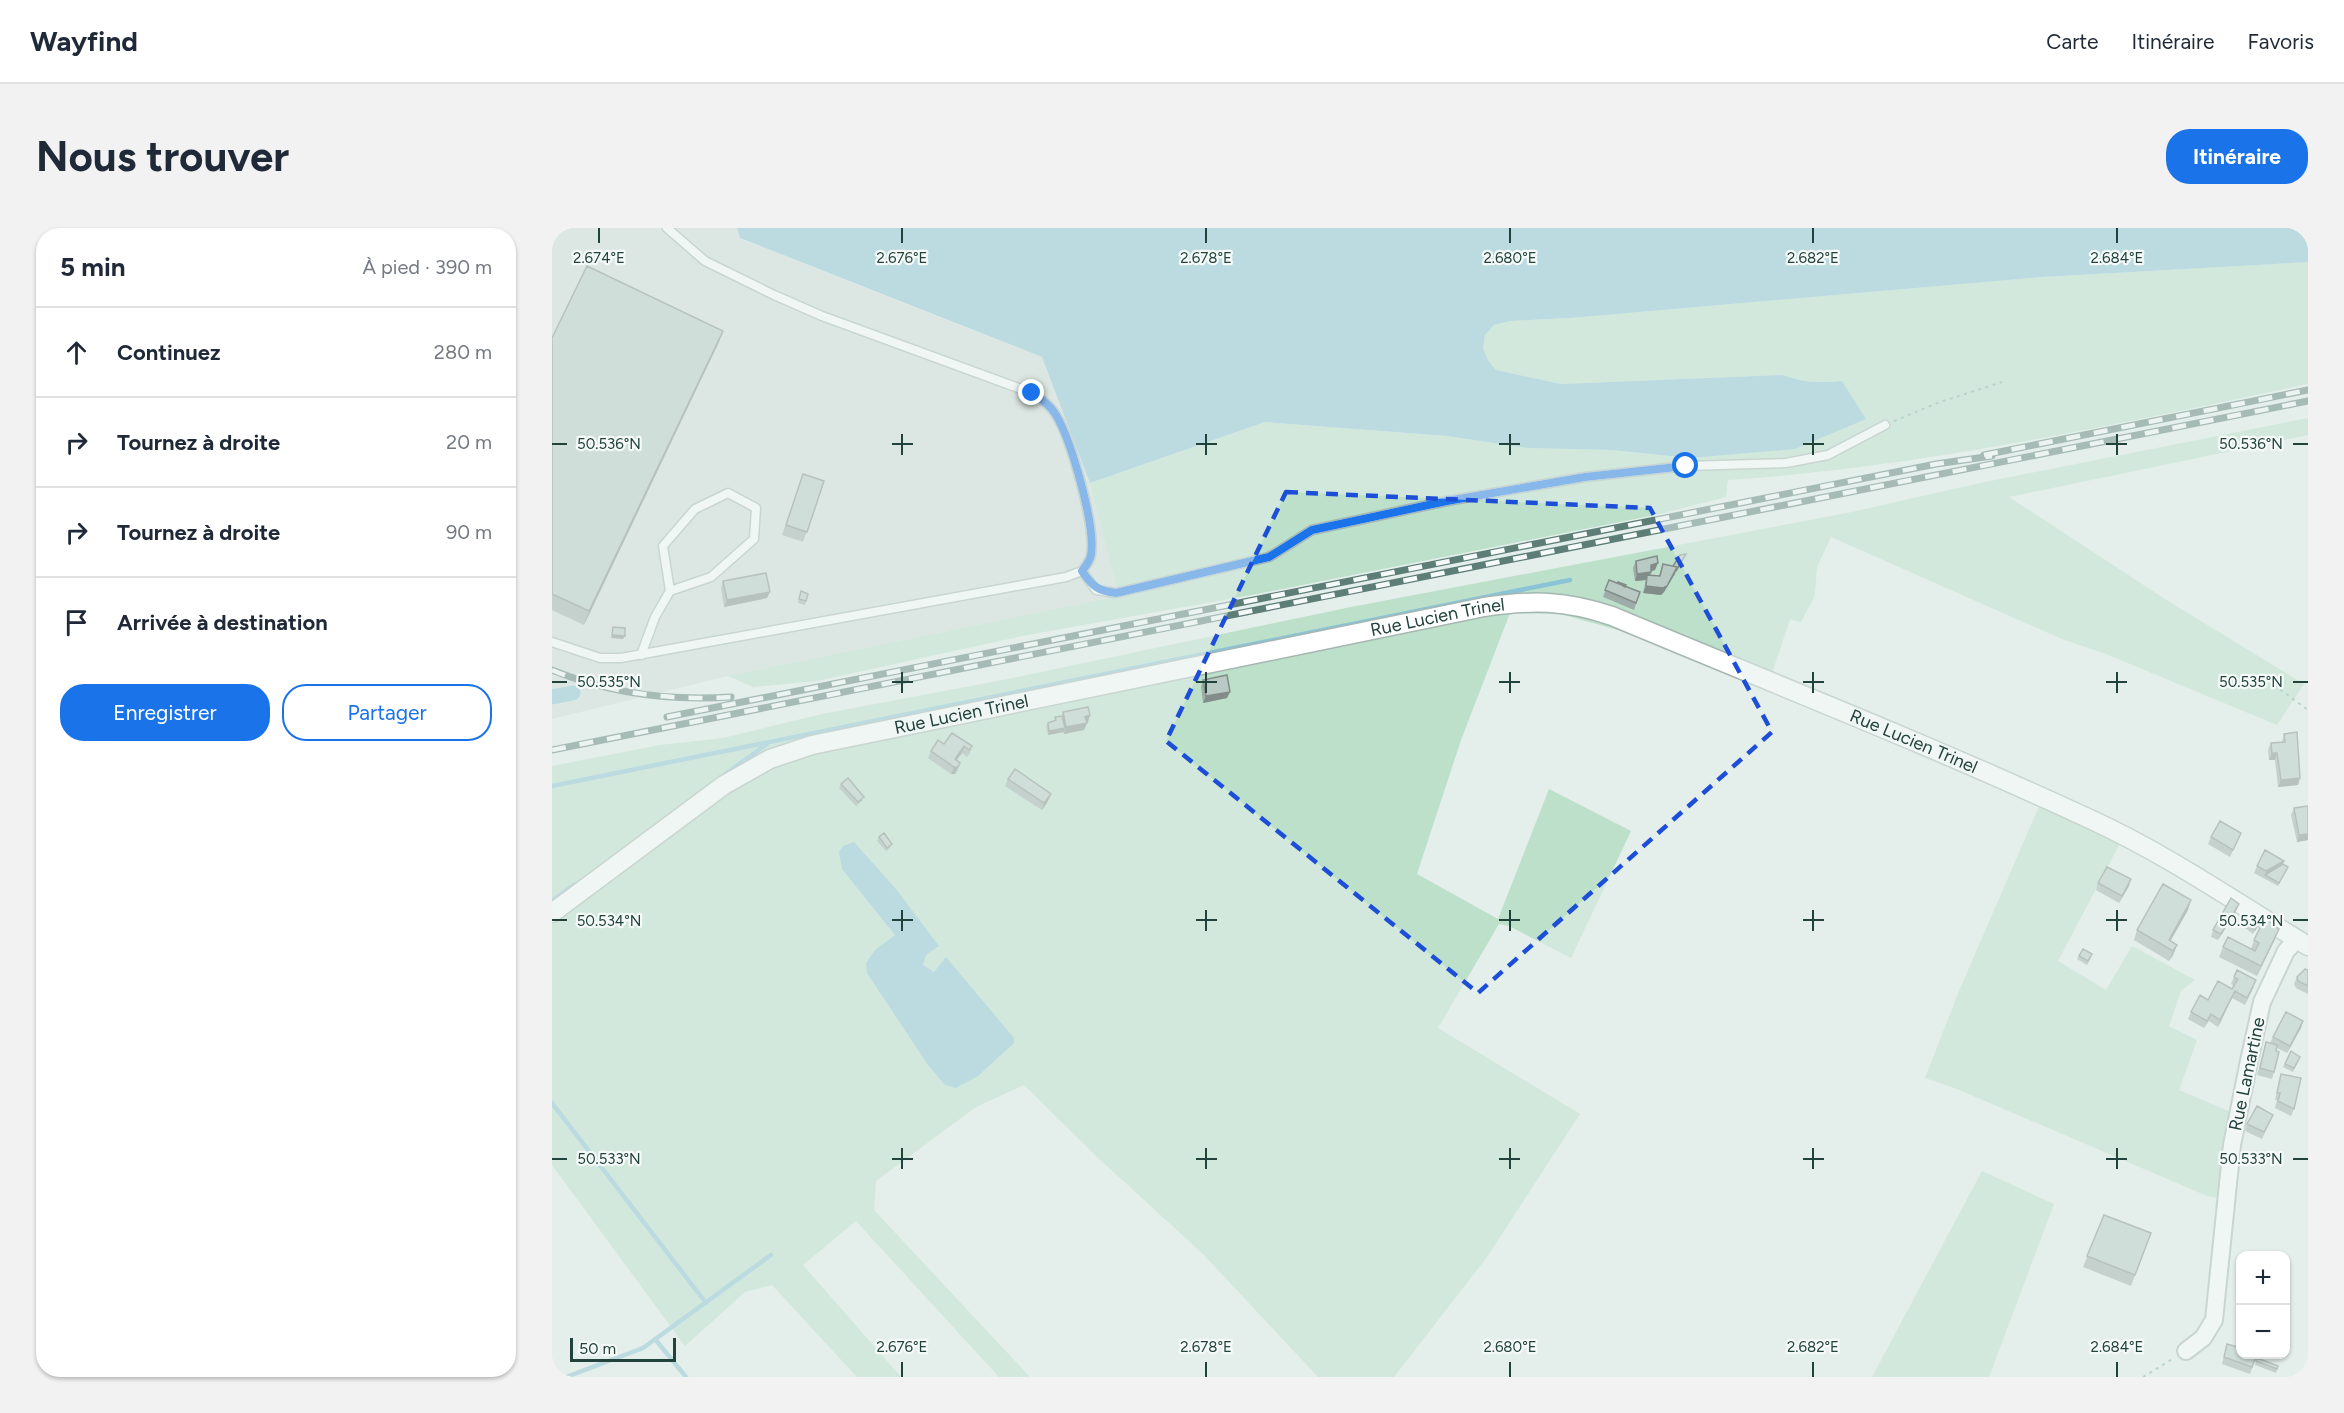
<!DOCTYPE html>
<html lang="fr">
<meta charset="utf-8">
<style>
body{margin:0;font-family:Figtree,sans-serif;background:#f2f2f3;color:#1f2937}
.controls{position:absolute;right:18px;bottom:18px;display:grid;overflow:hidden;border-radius:12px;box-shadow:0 2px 4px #0004}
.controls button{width:54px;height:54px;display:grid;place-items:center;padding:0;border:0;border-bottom:2px solid #e0e1e3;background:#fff;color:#1f2937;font:30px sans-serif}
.scale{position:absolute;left:18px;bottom:15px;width:106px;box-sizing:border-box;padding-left:6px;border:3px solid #22423c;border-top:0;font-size:16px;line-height:21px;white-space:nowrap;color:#22423c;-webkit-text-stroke:4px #f5faf8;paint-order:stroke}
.stop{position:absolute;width:18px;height:18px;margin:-14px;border:4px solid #1a73e8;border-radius:50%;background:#fff}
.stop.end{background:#1a73e8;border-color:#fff;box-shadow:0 2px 6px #0008}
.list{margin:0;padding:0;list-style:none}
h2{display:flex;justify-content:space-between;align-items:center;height:78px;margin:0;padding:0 24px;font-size:26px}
h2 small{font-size:20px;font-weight:400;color:#747a83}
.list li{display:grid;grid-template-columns:39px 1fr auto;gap:18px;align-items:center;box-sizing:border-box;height:90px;padding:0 24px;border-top:2px solid #e0e1e3}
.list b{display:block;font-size:22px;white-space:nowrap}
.list em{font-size:20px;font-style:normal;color:#747a83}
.actions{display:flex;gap:12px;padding:18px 24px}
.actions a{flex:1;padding:14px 0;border:2px solid #1a73e8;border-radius:24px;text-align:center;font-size:21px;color:#1a73e8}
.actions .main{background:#1a73e8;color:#fff}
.icon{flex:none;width:33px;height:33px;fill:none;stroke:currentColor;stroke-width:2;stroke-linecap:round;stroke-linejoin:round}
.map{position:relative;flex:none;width:1756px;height:1149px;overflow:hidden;border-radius:24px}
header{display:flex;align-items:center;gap:36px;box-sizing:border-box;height:84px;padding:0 30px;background:#fff;border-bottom:2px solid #e0e1e3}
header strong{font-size:28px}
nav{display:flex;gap:33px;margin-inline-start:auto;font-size:21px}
.intro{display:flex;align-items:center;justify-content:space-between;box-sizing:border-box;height:144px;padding:0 36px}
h1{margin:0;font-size:42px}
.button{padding:15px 27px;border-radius:24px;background:#1a73e8;color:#fff;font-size:21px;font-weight:700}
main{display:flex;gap:36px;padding:0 36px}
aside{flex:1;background:#fff;border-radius:24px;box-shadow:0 2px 4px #0004}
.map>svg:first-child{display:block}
.built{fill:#d2deda}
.green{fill:#bce0c9}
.water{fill:#8ac3d6}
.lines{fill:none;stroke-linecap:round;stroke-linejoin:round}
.stream{stroke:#8ac3d6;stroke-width:4.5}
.canal{stroke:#8ac3d6;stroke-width:15}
.service-casing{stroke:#a6b7b3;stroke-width:11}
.minor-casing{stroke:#a6b7b3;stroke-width:20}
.tertiary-casing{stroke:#a6b7b3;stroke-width:21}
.path{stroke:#83b4a9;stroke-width:2;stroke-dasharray:3 4.5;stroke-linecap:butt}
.service{stroke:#fff;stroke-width:8}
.minor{stroke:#fff;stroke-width:16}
.tertiary{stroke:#fff;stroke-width:18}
.rail-casing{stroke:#5d7d77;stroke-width:7}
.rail{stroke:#f5faf8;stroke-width:4.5;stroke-dasharray:14;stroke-linecap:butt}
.wall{fill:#9fada9}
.shaded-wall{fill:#828d89}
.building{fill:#b9c9c4;stroke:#828d89;stroke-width:1.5}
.route{stroke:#1a73e8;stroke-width:8}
.marked{fill:none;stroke:#1d4ed8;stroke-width:4.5;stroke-dasharray:12 8;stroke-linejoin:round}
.ticks{fill:none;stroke:#22423c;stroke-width:2}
.labels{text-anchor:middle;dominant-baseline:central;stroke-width:4.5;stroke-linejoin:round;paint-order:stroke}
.street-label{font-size:18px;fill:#22423c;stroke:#f5faf8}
.ticks-label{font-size:15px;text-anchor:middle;fill:#22423c;stroke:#f5faf8;stroke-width:4.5;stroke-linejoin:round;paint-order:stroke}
</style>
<header>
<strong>Wayfind</strong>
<nav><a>Carte</a><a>Itinéraire</a><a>Favoris</a></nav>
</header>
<div class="intro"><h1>Nous trouver</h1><a class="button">Itinéraire</a></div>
<main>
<aside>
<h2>5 min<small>À pied · 390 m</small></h2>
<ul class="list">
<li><svg class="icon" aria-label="ahead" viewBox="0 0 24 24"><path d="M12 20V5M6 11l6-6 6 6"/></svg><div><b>Continuez</b></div><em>280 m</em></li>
<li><svg class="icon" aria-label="right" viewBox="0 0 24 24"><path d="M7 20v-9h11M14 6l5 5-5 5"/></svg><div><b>Tournez à droite</b></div><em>20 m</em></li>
<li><svg class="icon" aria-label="right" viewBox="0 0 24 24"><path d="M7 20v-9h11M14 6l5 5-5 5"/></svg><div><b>Tournez à droite</b></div><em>90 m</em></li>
<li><svg class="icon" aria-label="arrive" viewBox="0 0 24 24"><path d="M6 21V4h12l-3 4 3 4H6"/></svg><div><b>Arrivée à destination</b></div></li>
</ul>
<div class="actions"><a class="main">Enregistrer</a><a>Partager</a></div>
</aside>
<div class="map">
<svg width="1756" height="1149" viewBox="0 0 1756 1149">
<rect width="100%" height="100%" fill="#e4eeeb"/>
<path class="built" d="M0,0H185L189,11L489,129L533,64L538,255L568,368L176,448L0,491Z"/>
<path class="green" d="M1756,34V156C1564,196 1373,239 1176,252L1174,269L1108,286L705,366L470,408L265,453L201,459L176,448L567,368L538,255L713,194L895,208L975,220L1059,222L1138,230L1290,153C1270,155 1251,155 1231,147L1009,156L944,142L936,132L931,120L933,107L942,97L958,93L1019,90L1491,49Z
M1756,190V207L1457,269L1616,373L1752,456L1725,497L1554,426L1510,411L1279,309L1265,339L1263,367L1249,394L1238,391L1215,460L1087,408L1009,386L958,385L909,512L865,646L946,691L997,561L1079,603L1019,730L957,698L947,696L886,800L1028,886L935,1029L842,1149H766L651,1026L544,928L472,857L424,879L324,953L322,982L478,1149H447L304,993L251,1037L349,1149H305L220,1057L193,1064L133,1118L0,937V538L108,517L171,510L270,486L456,451L799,379L1300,284L1428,255Z
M1495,560L1575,602L1506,733L1554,762L1580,718L1643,752L1629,763L1617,798L1645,812L1627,862L1686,887L1675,971L1655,968L1405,861L1373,850L1407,763Z
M1430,943L1502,976L1437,1149H1320Z"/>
<path class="water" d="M185,0H1756V34L1491,49L1019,90L958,93L942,97L933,107L931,120L936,132L944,142L1009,156L1231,147C1251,155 1270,155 1290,153L1314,191L1243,221L1138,230L1059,222L975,220L895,208L713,194L538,255L490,129L188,10Z
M302,614L344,661L387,718L374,727L371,737L382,744L394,729L462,810V815L426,848L404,860L393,857L376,837L315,745L314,735L323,722L343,707L290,641L287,624L291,618Z"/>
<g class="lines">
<path class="stream" d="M171,548L216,515
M0,558L1018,352
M0,673L22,657
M0,875L154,1075
M103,1111L134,1149
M14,1149L91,1120L219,1027"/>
<path class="canal" d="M0,469L21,465"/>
<defs>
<path id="service" d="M115,0L153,33L222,67L270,88L480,165C490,171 498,177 504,187C519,211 544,299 539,327C538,333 534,338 530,343
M0,414L48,430H69L514,349L530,343L544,362L564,365L717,329L760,302L895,273L1033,249L1134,238L1234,235L1276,227L1333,197
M89,427L103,389L118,363L159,349L202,311L204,280L176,265L143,281L111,318L118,363"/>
<path id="minor" d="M1634,1123L1651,1110L1662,1092L1680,917L1697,833L1710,774L1734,723L1745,711"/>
<g id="tertiary">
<path id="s1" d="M0,685L172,557L218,531L260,517L932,379C980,372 1013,372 1060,388C1220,455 1383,519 1540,592C1616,627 1685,675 1756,718"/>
</g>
</defs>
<use href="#service" class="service-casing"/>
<use href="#minor" class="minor-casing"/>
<use href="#tertiary" class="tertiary-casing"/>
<path class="path" d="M1342,193L1388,174L1450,154
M1722,457L1756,482
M1591,1149L1622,1130"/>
<use href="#service" class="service"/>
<use href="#minor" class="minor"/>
<use href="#tertiary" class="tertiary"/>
<defs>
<path id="rail" d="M1432,227L1756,162
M0,442C56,465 119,473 179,469
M115,489L1384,236L1440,228
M0,522L1756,173"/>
</defs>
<use href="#rail" class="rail-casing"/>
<use href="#rail" class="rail"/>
</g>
<path class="wall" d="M171,103L166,116L32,397L0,382V110Z
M251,246L272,253L251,314L230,307Z
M1134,326L1112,364L1109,367L1091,365L1094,352L1083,353L1081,340L1084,333L1103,342L1099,343L1098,347L1107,348L1111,336L1121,338Z
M1057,352L1088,364L1082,382L1051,369Z
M171,353L215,370L172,379L169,360Z
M249,363L256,366L253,377L246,375Z
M651,452L675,470L651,475L649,459Z
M511,484L538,487L532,502L512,506L511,504L496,507L494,499L496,495L502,492L503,489L510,488Z
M1732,506L1748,550L1746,557L1726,559L1723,532H1717L1716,522L1719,515L1730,514Z
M392,516L420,518L418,525L415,529L410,525L404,532L406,542L403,546H399L376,530L379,523Z
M456,551L496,573L490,582L453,558Z
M289,556L311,572L304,578L287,560Z
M1756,578V612L1745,614L1739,587L1742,580Z
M1689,605L1678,629L1656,616L1659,609Z
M327,609L339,619L334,623L325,613Z
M1731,636L1736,639L1726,658L1702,645L1705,638Z
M1546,655L1577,658L1567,675L1544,662Z
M1687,676L1684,683L1666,712L1659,709L1661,702Z
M1636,682L1618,713L1625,717L1621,727L1617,733L1582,712L1585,702Z
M1690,693L1707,695L1701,706L1689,697Z
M1723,711L1705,748L1667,729L1671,719L1699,721L1702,712Z
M1527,728L1539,730L1535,737L1525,731Z
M1756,742V766L1744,760L1742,756L1745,749Z
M1682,749L1702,759L1693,777L1680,770L1666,799L1657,793L1652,800L1636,791L1639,784L1656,772L1680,761L1682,758L1679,756Z
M1751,793L1749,800L1735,825L1725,820L1722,844L1720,851L1705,847L1714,814L1718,815L1721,809Z
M1739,823L1747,832L1741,844L1731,839Z
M1729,846L1742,881L1739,888L1723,880L1725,872H1723Z
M1721,887L1710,911L1693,903L1695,896Z
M1552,987L1599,1005L1579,1058L1531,1039Z
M1689,1106V1126H1705L1698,1146L1670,1136L1675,1116L1685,1119Z
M1705,1130L1726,1138L1724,1145L1703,1137Z"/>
<path class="shaded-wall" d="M171,103L166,116L32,397L37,383Z
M1106,335L1103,342L1097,344L1099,337Z
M1125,339L1123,346L1112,364L1109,367L1091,365L1094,358Z
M1099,344L1097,351L1095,347L1094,352L1083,353L1085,346Z
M218,364L215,370L172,379L175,372Z
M60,407L73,408L71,411L59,410Z
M678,464L675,470L651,475L654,468Z
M538,487L536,494L531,495L533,489Z
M535,495L532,502L512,506L514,499Z
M513,500L512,504L496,507L497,503Z
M412,518L410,525L400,538L403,531Z
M1720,525H1725L1723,532H1717Z
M408,535L403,546H399L402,539Z
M1748,550L1746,557L1726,559L1729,552Z
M499,566L496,573L490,582L492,575Z
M1756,606V612L1745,614L1747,607Z
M1732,633L1729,640L1713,647L1714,643Z
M1579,651L1577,658L1567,675L1570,668Z
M1639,672L1636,682L1615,719L1617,712Z
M1687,676L1684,683L1666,712L1669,706Z
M1727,701L1723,711L1705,748L1709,738Z
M1625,717L1621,727L1617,733L1621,723Z
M1683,763L1680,770L1666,799L1668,792Z
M1751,793L1749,800L1735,825L1738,818Z"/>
<path class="building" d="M35,38L171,103L37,383L0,366V110Z
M251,246L272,253L255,304L234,297Z
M1134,326L1124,343L1125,339L1121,338L1128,327Z
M1105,328L1106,335L1099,337V344L1085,346L1084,333Z
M1111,336L1125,339L1115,358L1111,360L1094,358L1095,347L1108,348Z
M214,345L218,364L175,372L171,353Z
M1057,352L1088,364L1084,375L1053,362Z
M1066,354L1074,357L1073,359L1066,355Z
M249,363L256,366L254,373L247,371Z
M61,399L73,400V408L60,407Z
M675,447L678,464L654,468L651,452Z
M536,479L538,487L533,489L535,495L514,499L511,484Z
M510,488L513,500L497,503L496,495L504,492L503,489Z
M1745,504L1748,550L1729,552L1725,525H1720L1719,515L1733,514L1732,506Z
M400,505L420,518L417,522L412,518L403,531L408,535L406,539H402L379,523L386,512L392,516Z
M463,541L499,566L492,575L456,551Z
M296,550L312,569L306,574L289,556Z
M1756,578V606L1747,607L1742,580Z
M1668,593L1689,605L1681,622L1659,609Z
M332,605L340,616L335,620L327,609Z
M1713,622L1732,633L1714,643L1705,638Z
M1731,636L1736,639L1727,655L1713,647Z
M1555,639L1579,651L1570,668L1546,655Z
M1611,656L1639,672L1617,712L1625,717L1621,723L1585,702Z
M1679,670L1687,676L1669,706L1661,702Z
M1695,687L1707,695L1703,702L1690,693Z
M1713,690L1727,701L1709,738L1671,719L1676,709L1703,723L1707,715L1702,712Z
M1531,721L1540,726L1536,733L1527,728Z
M1753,741L1756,742V758L1746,753L1745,749Z
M1685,742L1704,752L1695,770L1683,763L1668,792L1659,786L1655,793L1639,784L1648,767L1656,772L1666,753L1680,761L1686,751L1682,749Z
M1734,784L1751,793L1738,818L1721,809Z
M1714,814L1725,817L1724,823L1727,824L1722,844L1708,840Z
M1739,823L1748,829L1742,840L1733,836Z
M1729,846L1749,850L1742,881L1726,873L1728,865H1725Z
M1705,878L1721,887L1712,904L1695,896Z
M1552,987L1599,1005L1583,1047L1535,1028Z
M1675,1116L1689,1120V1126H1705L1700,1139L1672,1129Z
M1705,1130L1726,1138L1725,1141L1704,1133Z"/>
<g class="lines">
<path class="route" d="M480,165C490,171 498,177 504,187C519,212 544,298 539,327C538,333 534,338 530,343C540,358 546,363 564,365L717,329L760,302L895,273L1033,249L1134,238"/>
</g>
<path d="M0 0H1756V1149H0ZM734,264L1098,280L1220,504L926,765L614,513Z" fill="#e4eeeb" fill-opacity=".55" fill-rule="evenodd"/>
<path class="marked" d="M734,264L1098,280L1220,504L926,765L614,513Z"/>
<path class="ticks" d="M47,0V15M350,0V15M654,0V15M958,0V15M1261,0V15M1565,0V15M350,206V227M654,206V227M958,206V227M1261,206V227M1565,206V227M0,216H15M340,216H361M644,216H665M947,216H968M1251,216H1272M1554,216H1575M1741,216H1756M350,444V465M654,444V465M958,444V465M1261,444V465M1565,444V465M0,454H15M340,454H361M644,454H665M947,454H968M1251,454H1272M1554,454H1575M1741,454H1756M350,682V703M654,682V703M958,682V703M1261,682V703M1565,682V703M0,692H15M340,692H361M644,692H665M947,692H968M1251,692H1272M1554,692H1575M1741,692H1756M350,920V941M654,920V941M958,920V941M1261,920V941M1565,920V941M0,931H15M340,931H361M644,931H665M947,931H968M1251,931H1272M1554,931H1575M1741,931H1756M350,1134V1149M654,1134V1149M958,1134V1149M1261,1134V1149M1565,1134V1149"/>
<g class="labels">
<g class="street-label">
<text stroke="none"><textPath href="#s1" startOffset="950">Rue Lucien Trinel</textPath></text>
<text stroke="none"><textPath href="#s1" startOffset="464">Rue Lucien Trinel</textPath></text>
<text stroke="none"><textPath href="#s1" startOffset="1454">Rue Lucien Trinel</textPath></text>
<text transform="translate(1695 846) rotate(-78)">Rue Lamartine</text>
</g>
</g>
<g class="ticks-label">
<text x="47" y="35">2.674°E</text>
<text x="350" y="35">2.676°E</text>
<text x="654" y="35">2.678°E</text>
<text x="958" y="35">2.680°E</text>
<text x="1261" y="35">2.682°E</text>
<text x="1565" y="35">2.684°E</text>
<text x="57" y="221">50.536°N</text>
<text x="1699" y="221">50.536°N</text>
<text x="57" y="459">50.535°N</text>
<text x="1699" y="459">50.535°N</text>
<text x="57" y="698">50.534°N</text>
<text x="1699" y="698">50.534°N</text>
<text x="57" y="936">50.533°N</text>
<text x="1699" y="936">50.533°N</text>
<text x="350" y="1124">2.676°E</text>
<text x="654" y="1124">2.678°E</text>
<text x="958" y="1124">2.680°E</text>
<text x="1261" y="1124">2.682°E</text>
<text x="1565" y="1124">2.684°E</text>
</g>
</svg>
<div class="controls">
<button>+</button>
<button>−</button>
</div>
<div class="scale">50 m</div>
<div class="stop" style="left:1134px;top:238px"></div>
<div class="stop end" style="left:480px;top:165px"></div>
</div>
</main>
